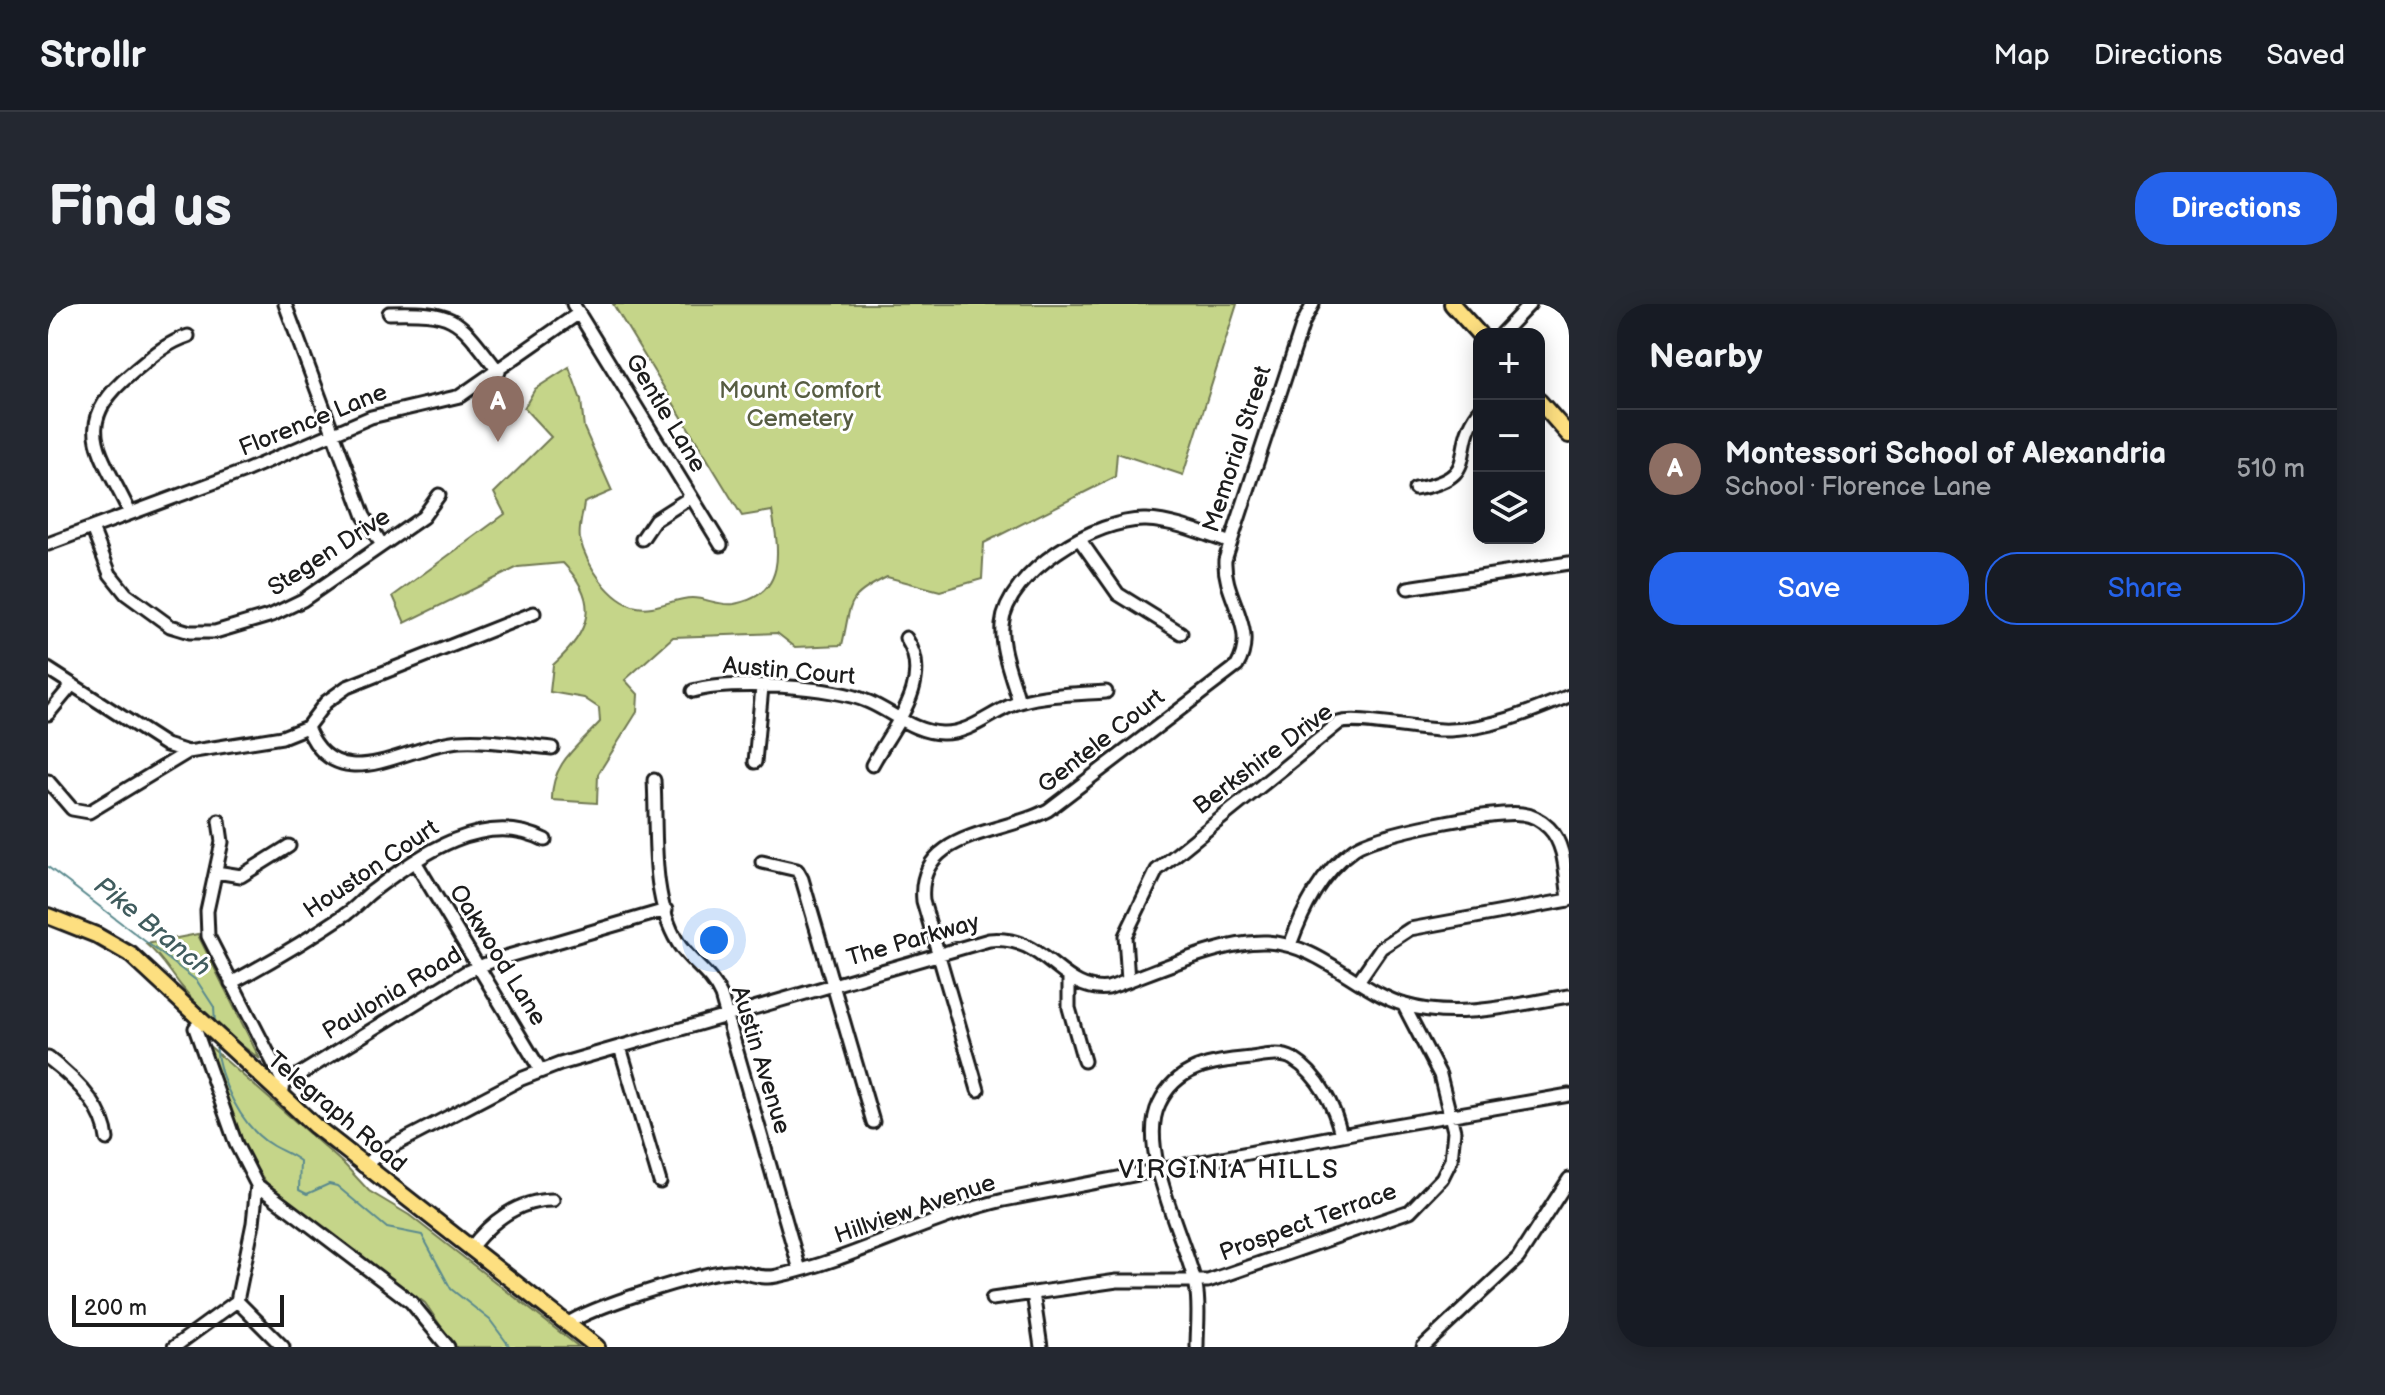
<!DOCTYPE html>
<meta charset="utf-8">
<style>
body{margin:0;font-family:"Balsamiq Sans",sans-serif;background:#242831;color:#f1f3f6}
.controls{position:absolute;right:24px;top:24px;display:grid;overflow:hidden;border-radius:16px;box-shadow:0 4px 20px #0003}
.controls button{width:72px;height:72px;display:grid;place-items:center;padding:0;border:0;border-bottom:2px solid #363941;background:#171b24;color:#f1f3f6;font:40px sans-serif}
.scale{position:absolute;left:24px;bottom:20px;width:212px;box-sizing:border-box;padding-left:8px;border:4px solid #1c1c1c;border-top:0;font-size:22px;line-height:28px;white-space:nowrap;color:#1c1c1c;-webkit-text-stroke:6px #fff;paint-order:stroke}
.you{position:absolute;left:666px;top:636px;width:28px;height:28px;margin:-20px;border:6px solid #fff;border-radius:50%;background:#1a73e8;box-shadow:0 0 0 12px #1a73e833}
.badge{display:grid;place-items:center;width:52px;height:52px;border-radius:50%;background:#2563eb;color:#fff;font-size:26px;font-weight:700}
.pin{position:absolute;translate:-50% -66px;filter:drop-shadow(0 2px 4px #0008)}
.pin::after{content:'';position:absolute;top:42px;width:28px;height:24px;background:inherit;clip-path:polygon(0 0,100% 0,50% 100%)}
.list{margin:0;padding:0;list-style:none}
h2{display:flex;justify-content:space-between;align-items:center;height:104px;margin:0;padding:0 32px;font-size:34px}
h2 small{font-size:26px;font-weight:400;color:#9ea1a6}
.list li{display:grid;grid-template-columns:52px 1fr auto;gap:24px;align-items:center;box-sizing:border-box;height:120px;padding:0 32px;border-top:2px solid #363941}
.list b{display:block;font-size:30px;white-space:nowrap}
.list p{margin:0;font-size:26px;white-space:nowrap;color:#9ea1a6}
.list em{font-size:26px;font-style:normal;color:#9ea1a6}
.actions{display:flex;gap:16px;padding:24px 32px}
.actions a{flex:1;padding:18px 0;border:2px solid #2563eb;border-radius:32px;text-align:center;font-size:28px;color:#2563eb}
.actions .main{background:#2563eb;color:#fff}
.icon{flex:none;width:44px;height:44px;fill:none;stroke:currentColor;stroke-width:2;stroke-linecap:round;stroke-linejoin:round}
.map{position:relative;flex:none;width:1521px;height:1043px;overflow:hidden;border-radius:32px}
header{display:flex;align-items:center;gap:48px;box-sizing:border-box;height:112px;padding:0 40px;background:#171b24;border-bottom:2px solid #363941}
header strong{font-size:38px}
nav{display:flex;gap:44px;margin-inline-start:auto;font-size:28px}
.intro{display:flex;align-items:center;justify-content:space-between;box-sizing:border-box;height:192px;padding:0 48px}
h1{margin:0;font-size:56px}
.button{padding:20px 36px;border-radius:32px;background:#2563eb;color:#fff;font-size:28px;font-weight:700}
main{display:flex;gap:48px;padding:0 48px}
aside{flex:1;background:#171b24;border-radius:32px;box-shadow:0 4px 20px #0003}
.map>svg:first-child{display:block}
.green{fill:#c5d589;stroke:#707852;stroke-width:2}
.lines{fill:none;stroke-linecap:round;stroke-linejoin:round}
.stream{stroke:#5a8a8e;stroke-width:2}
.minor-casing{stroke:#1c1c1c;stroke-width:17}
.major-casing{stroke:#1c1c1c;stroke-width:20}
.minor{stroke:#fff;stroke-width:11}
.major{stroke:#fddf80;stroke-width:14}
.labels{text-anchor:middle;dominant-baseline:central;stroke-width:6;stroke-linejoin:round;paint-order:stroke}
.park-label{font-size:24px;fill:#575d42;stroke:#fff}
.street-label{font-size:24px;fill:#1c1c1c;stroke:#fff}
.water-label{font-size:26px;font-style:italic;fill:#405c5e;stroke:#fff}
.neighbourhood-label{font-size:26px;letter-spacing:2px;fill:#1c1c1c;stroke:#fff}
</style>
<header>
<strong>Strollr</strong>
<nav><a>Map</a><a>Directions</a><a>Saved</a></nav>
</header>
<div class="intro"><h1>Find us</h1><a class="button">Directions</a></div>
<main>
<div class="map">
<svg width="1521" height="1043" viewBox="0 0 1521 1043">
<rect width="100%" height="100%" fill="#fff"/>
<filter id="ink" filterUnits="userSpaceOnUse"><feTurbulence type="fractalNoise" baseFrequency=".0125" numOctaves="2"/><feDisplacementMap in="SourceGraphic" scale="16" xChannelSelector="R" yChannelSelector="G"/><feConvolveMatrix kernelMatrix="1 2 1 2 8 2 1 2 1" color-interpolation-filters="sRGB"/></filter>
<g filter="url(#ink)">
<path class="green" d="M565,0H1189L1135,171L1069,149L1067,173L936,239L934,275L892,287L839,273C796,294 804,299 794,341L747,343L729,329L625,333L577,376L590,390L589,408L550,470L549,499L504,496C503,460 529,443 552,418L551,404L536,394L502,388L505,361C542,328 553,298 515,259L470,263L357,319L345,292L457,210L446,189L503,133L476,104L487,85L521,63L533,96L536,124L564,187L536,199C535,209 530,225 532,235C538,260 562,298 589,303C606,307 626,294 644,294C658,294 671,302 686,300C739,291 731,246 724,207L694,212Z
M150,630L151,633L212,755C184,735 155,709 134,683C121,667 114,653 98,640Z
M150,732L297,861L321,887L361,911L531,1043H407L377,999L223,885L193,843Z"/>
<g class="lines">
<path class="stream" d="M0,563L149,677L166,703L167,720
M168,740C170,774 193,824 225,842C234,847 243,850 252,857L251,886L259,890L281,880L289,882L339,924L374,931L403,985L442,1016L462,1043"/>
<defs>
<path id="minor" d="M237,0L316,212L334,241
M525,0L673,241
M341,9C410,7 410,15 451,68
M1453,30L1482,0
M1367,185C1436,173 1401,147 1431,107
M82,209C53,147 21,121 84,69C102,54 118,39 140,32
M44,224L62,270L78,290L122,322L142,328H167L224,311L255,296L375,213L391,191
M594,235L607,216L643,193
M1032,236L1070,290L1133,329
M0,240L197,167L323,113L412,92L531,9
M1360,284L1521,259
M0,365L118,441L140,448L234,433L259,423L278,398L299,383L486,309
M645,387C682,376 786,382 821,398C846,409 865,428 894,429C924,430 945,406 972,398C999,390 1030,390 1058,388
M971,398C965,374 952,346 954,321C959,268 1049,214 1098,216C1126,217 1154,229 1180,238
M0,410L24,381
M259,423C289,497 357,441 411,437C442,435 474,441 504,444
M707,458L714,383
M824,461C845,422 887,377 858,334
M606,476C609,528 602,593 630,639C643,659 663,669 673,692L752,966
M0,477L24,505L41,508L140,448
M171,517L174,538L159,607L160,632L236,780L235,786
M714,558L749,566L754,575L825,818
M368,559L493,767
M168,568L193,572L241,542
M1242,641C1255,605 1273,568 1306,545C1328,529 1446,506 1474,510C1484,511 1493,516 1501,524C1518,541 1517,571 1521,594
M1021,673V704L1036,757
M1311,676L1333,644L1362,625L1521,596
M1080,677L1077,632L1109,566L1291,419C1309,412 1374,428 1402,426C1445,424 1482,408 1521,392
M183,679C222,658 261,635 298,610C309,603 316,593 326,586C373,550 437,505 497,536
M154,716L147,724L188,840L209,881L363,998L400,1043
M572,743L612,878
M0,754C25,773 56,802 59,835
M236,780L418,668L450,655L618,606
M930,786L875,597C868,526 955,531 1000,506L1189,362C1211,324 1175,295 1177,256L1255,19L1265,0
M315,862L335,847L473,775L512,760L941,636C998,630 1013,690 1060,684C1104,669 1174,636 1219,638C1273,641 1308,686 1357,701C1411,717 1467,700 1521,692
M422,945C442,918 470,896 505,896
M985,989L993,1043
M944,995L1069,977H1160L1362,907L1394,874L1403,856L1406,827L1392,771L1355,700
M189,997L205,919L209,881
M189,997L235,1043
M519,1020C543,1003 651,969 681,967C698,967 712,976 729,972C808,955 878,914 956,896L1330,824L1521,791
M126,1043L189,997
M1149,1043C1149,1023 1152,1001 1148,982C1137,934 1089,845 1111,800C1129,761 1165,758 1203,754C1217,752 1233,748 1245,755C1271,771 1287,803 1293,831
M1375,1043L1470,954L1521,875"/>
<path id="major" d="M1404,0L1431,30
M1491,97L1521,131
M0,612L48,631L83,651L267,822L549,1043"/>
</defs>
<use href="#minor" class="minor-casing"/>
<use href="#major" class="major-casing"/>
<use href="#minor" class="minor"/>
<use href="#major" class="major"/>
</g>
</g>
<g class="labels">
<g class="park-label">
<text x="752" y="86">Mount Comfort<tspan x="752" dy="28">Cemetery</tspan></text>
</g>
<g class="street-label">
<text transform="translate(618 109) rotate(59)">Gentle Lane</text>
<text transform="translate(265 116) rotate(-22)">Florence Lane</text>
<text transform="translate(1189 145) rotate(-72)">Memorial Street</text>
<text transform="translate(281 248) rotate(-33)">Stegen Drive</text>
<text transform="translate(741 367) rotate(5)">Austin Court</text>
<text transform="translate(1053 437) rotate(-38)">Gentele Court</text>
<text transform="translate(1215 455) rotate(-37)">Berkshire Drive</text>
<text transform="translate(323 565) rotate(-34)">Houston Court</text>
<text transform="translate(865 636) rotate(-16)">The Parkway</text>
<text transform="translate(450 651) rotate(58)">Oakwood Lane</text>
<text transform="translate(344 689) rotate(-31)">Paulonia Road</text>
<text transform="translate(713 756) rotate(73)">Austin Avenue</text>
<text transform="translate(289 808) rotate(40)">Telegraph Road</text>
<text transform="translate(867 905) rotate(-19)">Hillview Avenue</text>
<text transform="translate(1260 918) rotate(-20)">Prospect Terrace</text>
</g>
<g class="water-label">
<text transform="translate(104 623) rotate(39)">Pike Branch</text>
</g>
<g class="neighbourhood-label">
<text x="1181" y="866">VIRGINIA HILLS</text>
</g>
</g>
</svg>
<div class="controls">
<button>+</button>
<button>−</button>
<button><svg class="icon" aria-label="layers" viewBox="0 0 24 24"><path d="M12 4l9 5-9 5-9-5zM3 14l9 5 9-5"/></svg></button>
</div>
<div class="scale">200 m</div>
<div class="you"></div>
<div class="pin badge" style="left:450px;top:138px;background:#8d6e63">A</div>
</div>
<aside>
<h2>Nearby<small></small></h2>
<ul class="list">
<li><span class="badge" style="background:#8d6e63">A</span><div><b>Montessori School of Alexandria</b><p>School · Florence Lane</p></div><em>510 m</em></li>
</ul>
<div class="actions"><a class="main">Save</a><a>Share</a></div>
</aside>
</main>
